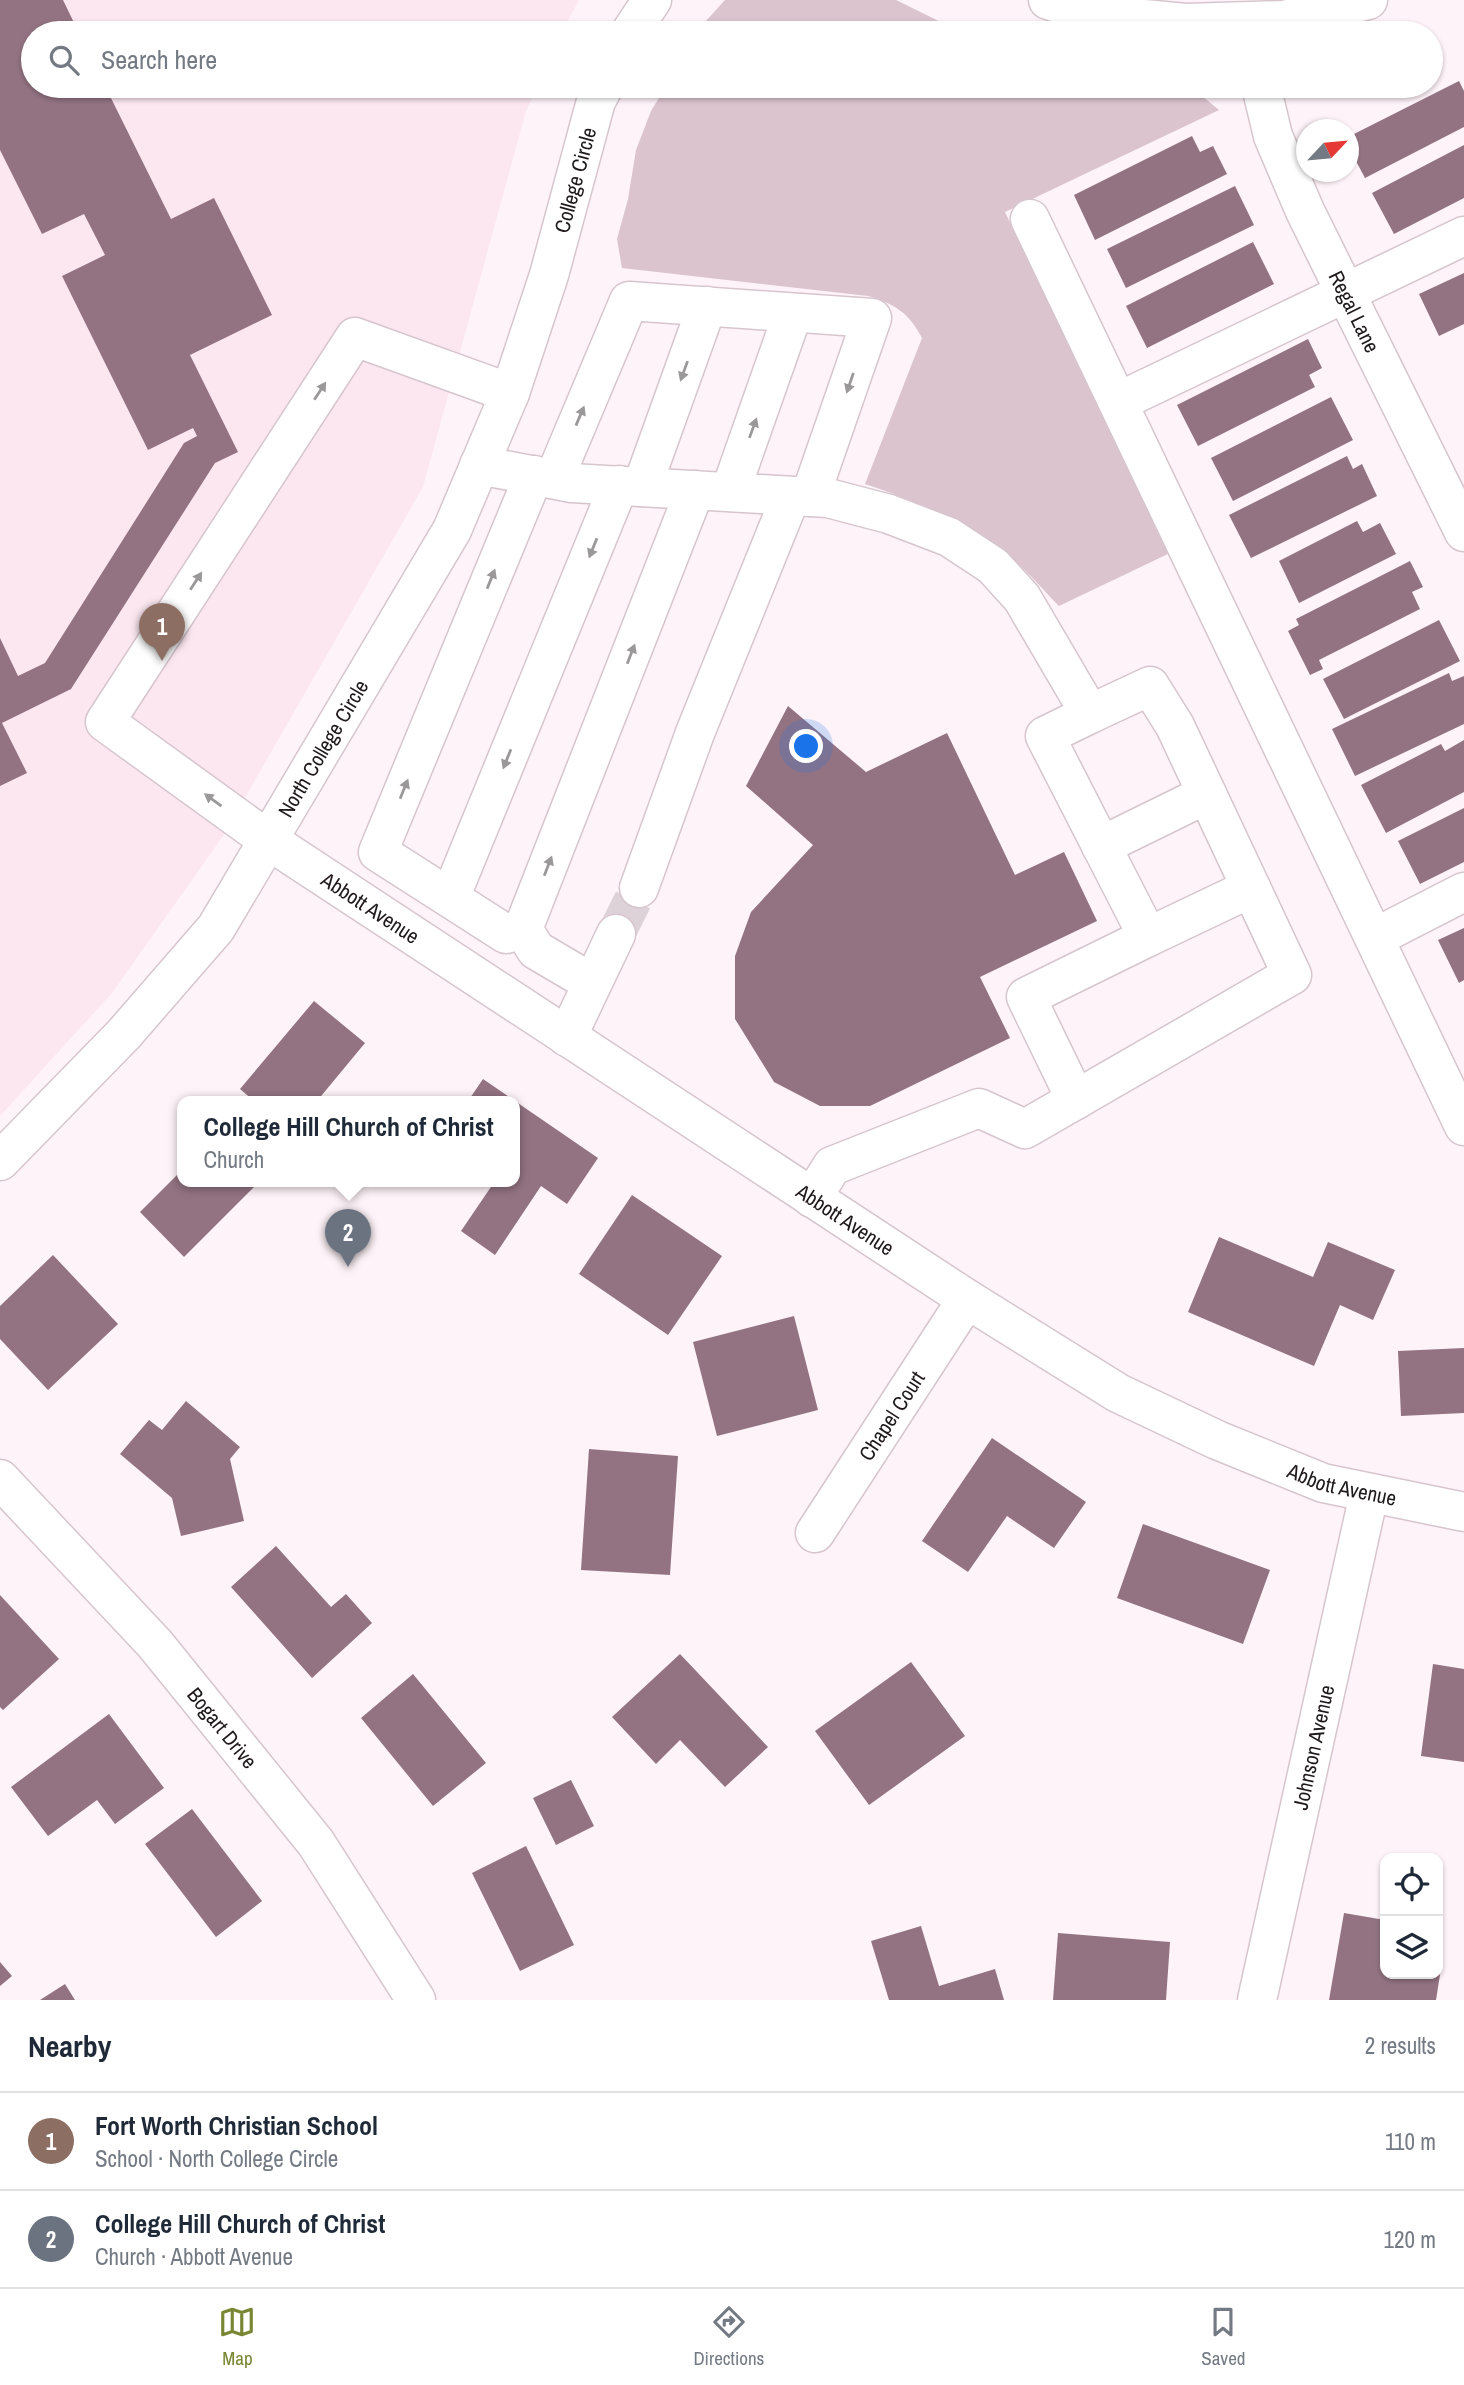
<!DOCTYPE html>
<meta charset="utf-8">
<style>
body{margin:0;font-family:"Archivo Narrow",sans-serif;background:#f2f2f3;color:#1f2937}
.controls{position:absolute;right:21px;bottom:21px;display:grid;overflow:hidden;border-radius:14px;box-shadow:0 2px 5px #0004}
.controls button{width:63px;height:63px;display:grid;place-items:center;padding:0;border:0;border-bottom:2px solid #e0e1e3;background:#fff;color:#1f2937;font:35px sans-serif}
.compass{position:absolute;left:1296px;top:119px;width:63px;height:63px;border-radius:50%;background:#fff;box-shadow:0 2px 5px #0004;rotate:64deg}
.you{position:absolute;left:807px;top:747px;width:24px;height:24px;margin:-18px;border:5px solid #fff;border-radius:50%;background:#1a73e8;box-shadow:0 0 0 10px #1a73e833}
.badge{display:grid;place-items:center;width:46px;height:46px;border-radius:50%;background:#798735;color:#fff;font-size:23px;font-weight:700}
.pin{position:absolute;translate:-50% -58px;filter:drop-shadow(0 2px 4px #0008)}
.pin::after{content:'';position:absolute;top:37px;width:24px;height:21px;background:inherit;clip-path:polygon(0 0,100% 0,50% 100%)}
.popup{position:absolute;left:177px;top:1096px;width:343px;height:91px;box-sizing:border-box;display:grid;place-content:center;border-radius:14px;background:#fff;filter:drop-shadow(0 2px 5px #0005);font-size:23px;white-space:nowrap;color:#747a83}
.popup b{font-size:26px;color:#1f2937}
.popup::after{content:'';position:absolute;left:50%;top:100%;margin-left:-14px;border:14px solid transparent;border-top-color:#fff}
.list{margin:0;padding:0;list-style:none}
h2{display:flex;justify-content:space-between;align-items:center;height:91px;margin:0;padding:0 28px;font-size:30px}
h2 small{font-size:23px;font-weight:400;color:#747a83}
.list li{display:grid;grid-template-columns:46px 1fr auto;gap:21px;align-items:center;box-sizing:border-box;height:98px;padding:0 28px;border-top:2px solid #e0e1e3}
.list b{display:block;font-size:26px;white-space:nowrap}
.list p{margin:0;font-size:23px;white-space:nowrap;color:#747a83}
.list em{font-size:23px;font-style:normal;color:#747a83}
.icon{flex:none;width:38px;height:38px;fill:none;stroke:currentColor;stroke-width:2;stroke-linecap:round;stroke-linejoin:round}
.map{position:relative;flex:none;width:1464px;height:2000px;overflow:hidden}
.search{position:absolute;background:#fff;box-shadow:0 2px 5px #0004;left:21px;right:21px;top:21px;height:77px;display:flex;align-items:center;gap:18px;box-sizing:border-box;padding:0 24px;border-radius:38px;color:#747a83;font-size:26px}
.sheet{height:287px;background:#fff}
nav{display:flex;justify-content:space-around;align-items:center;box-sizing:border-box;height:98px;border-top:2px solid #e0e1e3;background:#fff;font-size:19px;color:#747a83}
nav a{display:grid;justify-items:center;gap:4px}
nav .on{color:#798735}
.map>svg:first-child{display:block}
.built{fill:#fce7f0}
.green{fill:#dbc4ce}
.building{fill:#937382}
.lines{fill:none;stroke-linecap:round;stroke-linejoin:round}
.minor-tunnel{stroke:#ddd2d7;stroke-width:38;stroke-dasharray:38 19;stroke-linecap:butt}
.minor-casing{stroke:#d7c5cd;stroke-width:41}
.minor{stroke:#fff;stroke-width:38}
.oneway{fill:#9b9899}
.labels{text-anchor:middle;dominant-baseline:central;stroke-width:7;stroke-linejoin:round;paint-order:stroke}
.street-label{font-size:21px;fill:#20191c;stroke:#fff}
</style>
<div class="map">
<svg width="1464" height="2000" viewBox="0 0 1464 2000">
<rect width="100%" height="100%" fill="#fef3f8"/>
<path class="built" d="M0,0H579L561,33H33V86H538L526,111L423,487L223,836L112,993L0,1116Z"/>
<path class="green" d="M725,0H896L963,33H695Z
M666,86H1190L1219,110L1005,212L1170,553L1059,606C1042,589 1025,568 1005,553C965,523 912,499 865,484L922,338C909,313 895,304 868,296L622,268L617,239L628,199L636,150L651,111Z"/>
<path class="building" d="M0,0H63L79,33H33V86H105L171,219L214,198L272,315L190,355L238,452L215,463L71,689L2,723L27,773L0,786V638L18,676L45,663L184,443L197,436L193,428L148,450L62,276L105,255L84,214L42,234L0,150Z
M1459,81L1464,91V127L1365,178L1348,146V137Z
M1192,136L1200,152L1213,146L1227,174L1095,240L1074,195Z
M1464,145V198L1394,234L1372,193Z
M1235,186L1254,225L1126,288L1107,249Z
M1253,242L1274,284L1147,348L1126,306Z
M1464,273V324L1439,336L1419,294Z
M1308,339L1322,368L1309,375L1315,387L1198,446L1177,405Z
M1331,397L1353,440L1233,501L1211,458Z
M1347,456L1353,469L1362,464L1377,496L1251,558L1229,515Z
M1357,521L1363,532L1380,523L1396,554L1299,603L1279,561Z
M1410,561L1423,587L1412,592L1420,609L1319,660L1323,669L1310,675L1288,631L1299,625L1296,619Z
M1439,620L1460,661L1344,719L1323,679Z
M1449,673L1452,681L1464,676V724L1355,776L1332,729Z
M788,706L866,772L947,733L1015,875L1064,852L1097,921L980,977L1010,1038L870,1106H820L774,1082L735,1019V956L751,912L813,845L746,786Z
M1464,740V792L1386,833L1361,785L1441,744L1445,751Z
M1464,808V862L1420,884L1398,841Z
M1464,928V980L1459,983L1438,940Z
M314,1001L365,1043L317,1101H254L240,1089Z
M483,1079L598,1158L567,1204L541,1186L495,1255L461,1231L495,1181H514V1101H468Z
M182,1170V1181H260L184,1257L140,1212Z
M632,1195L722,1256L668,1335L579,1274Z
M1219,1237L1313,1277L1328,1242L1395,1270L1373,1320L1340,1305L1314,1366L1188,1312Z
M53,1255L118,1324L48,1390L0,1339V1306Z
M794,1316L818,1410L717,1436L693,1342Z
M1464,1348V1413L1401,1416L1398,1351Z
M186,1401L240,1447L230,1459L244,1521L181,1536L172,1498L120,1454L149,1420L162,1430Z
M992,1438L1086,1502L1054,1548L1007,1516L968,1572L922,1541Z
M589,1449L678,1456L670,1575L581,1570Z
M1143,1524L1270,1570L1243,1644L1117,1598Z
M276,1546L331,1607L346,1594L372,1623L312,1678L231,1587Z
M0,1595L59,1659L3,1710L0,1707Z
M680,1654L768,1747L725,1787L680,1740L656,1764L612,1717Z
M911,1662L965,1736L869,1805L815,1731Z
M1433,1664L1464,1669V1762L1421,1756Z
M413,1674L486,1763L433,1806L361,1718Z
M109,1714L164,1788L115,1824L97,1800L48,1836L11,1787Z
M571,1780L594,1826L556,1845L533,1798Z
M192,1809L262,1901L216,1937L145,1844Z
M526,1846L574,1945L520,1971L472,1873Z
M1344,1913L1385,1920L1383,1952H1385V1974H1438V1961L1442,1962L1436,2000H1329Z
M921,1926L939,1986L995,1969L1004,2000H889L871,1941Z
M1058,1933L1170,1942L1166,2000H1053Z
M0,1962L12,1976L0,1986Z
M65,1984L75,2000H40Z"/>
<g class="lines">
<path class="minor-tunnel" d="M616,934L639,888"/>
<defs>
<g id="minor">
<path d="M1048,0L1092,14L1186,23L1284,20L1368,0"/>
<path d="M630,33L652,0"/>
<path id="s1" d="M1261,86L1273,136L1305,211L1464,532"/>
<path d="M1030,219L1464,1126"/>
<path id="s2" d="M510,393L355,337L105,722L268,840L967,1299L1118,1393L1217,1440L1323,1483L1464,1512"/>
<path d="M1118,402L1464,236"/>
<path d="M479,465L572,483L828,498L889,514L949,537L993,566L1022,598L1090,714L1150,686L1175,726L1292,975L1025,1129L979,1108L832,1166L812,1198"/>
<path d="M554,479L629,301L872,318L810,497"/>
<path d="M642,487L707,306"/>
<path d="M730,492L793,313"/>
<path d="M1101,846L1207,794"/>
<path d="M639,888L695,733L791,496"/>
<path d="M450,898L619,485"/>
<path d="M523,929L506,934L378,852L534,475"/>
<path d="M523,929L695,490"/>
<path d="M523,929L536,950L592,983"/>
<path d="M1148,937L1251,888"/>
<path d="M1376,937L1464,892"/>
<path d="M567,1037L616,934"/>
<path d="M1076,1100L1026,997L1148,937L1045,736L1090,714"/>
<path id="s3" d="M0,1161L124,1034L216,928L452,530L510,393L549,275L596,101L604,86"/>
<path id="s4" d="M0,1479L155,1644L316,1843L416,2000"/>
<path id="s5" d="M815,1533L967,1299"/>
<path id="s6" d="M1257,2000L1369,1494"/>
</g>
</defs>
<use href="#minor" class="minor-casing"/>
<use href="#minor" class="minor"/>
</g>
<defs><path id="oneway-solid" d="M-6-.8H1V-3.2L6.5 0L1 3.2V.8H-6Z" transform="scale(1.75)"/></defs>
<g class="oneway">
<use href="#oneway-solid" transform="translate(684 371) rotate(110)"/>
<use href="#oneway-solid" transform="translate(850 383) rotate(109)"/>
<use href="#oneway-solid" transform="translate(320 391) rotate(-57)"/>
<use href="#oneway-solid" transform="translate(580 416) rotate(-67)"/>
<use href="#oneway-solid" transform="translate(753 428) rotate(-70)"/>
<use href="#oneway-solid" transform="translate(593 548) rotate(112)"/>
<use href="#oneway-solid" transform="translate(491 579) rotate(-68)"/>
<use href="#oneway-solid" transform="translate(196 581) rotate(-57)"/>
<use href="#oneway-solid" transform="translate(631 654) rotate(-69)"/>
<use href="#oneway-solid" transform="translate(507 759) rotate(112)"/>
<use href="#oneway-solid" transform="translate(404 789) rotate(-68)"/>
<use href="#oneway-solid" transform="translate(213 800) rotate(-144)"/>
<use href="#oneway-solid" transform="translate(548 866) rotate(-69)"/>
</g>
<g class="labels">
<g class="street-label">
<text stroke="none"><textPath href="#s3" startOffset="1152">College Circle</textPath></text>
<text stroke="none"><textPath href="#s1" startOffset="245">Regal Lane</textPath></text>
<text stroke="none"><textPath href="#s3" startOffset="527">North College Circle</textPath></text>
<text stroke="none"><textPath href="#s2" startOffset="948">Abbott Avenue</textPath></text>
<text stroke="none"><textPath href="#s2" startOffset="1516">Abbott Avenue</textPath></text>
<text stroke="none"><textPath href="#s5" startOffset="140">Chapel Court</textPath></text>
<text stroke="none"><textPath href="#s2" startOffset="2082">Abbott Avenue</textPath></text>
<text stroke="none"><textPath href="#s4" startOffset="334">Bogart Drive</textPath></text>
<text stroke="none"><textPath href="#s6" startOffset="259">Johnson Avenue</textPath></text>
</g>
</g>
</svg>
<div class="controls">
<button><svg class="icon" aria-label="locate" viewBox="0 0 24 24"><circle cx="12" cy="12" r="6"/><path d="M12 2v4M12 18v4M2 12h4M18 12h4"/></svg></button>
<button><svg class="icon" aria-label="layers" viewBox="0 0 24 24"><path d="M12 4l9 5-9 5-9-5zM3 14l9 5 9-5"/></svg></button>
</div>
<svg class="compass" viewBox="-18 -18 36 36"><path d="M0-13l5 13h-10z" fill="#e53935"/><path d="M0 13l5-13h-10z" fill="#747a83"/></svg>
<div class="you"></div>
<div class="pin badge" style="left:162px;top:661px;background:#8d6e63">1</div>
<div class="pin badge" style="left:348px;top:1267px;background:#6b7280">2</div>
<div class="popup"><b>College Hill Church of Christ</b>Church</div>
<div class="search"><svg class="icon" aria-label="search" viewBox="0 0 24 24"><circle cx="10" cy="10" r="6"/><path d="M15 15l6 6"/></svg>Search here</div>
</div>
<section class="sheet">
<h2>Nearby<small>2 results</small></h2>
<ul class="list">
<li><span class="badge" style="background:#8d6e63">1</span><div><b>Fort Worth Christian School</b><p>School · North College Circle</p></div><em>110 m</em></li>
<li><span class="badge" style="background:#6b7280">2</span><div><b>College Hill Church of Christ</b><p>Church · Abbott Avenue</p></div><em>120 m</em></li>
</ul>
</section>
<nav>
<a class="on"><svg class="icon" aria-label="map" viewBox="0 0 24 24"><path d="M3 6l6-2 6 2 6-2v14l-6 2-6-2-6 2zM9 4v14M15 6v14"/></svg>Map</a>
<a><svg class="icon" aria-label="directions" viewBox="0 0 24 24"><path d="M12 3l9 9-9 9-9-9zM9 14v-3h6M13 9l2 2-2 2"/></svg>Directions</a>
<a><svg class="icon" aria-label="saved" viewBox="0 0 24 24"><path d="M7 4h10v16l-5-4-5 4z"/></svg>Saved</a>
</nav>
